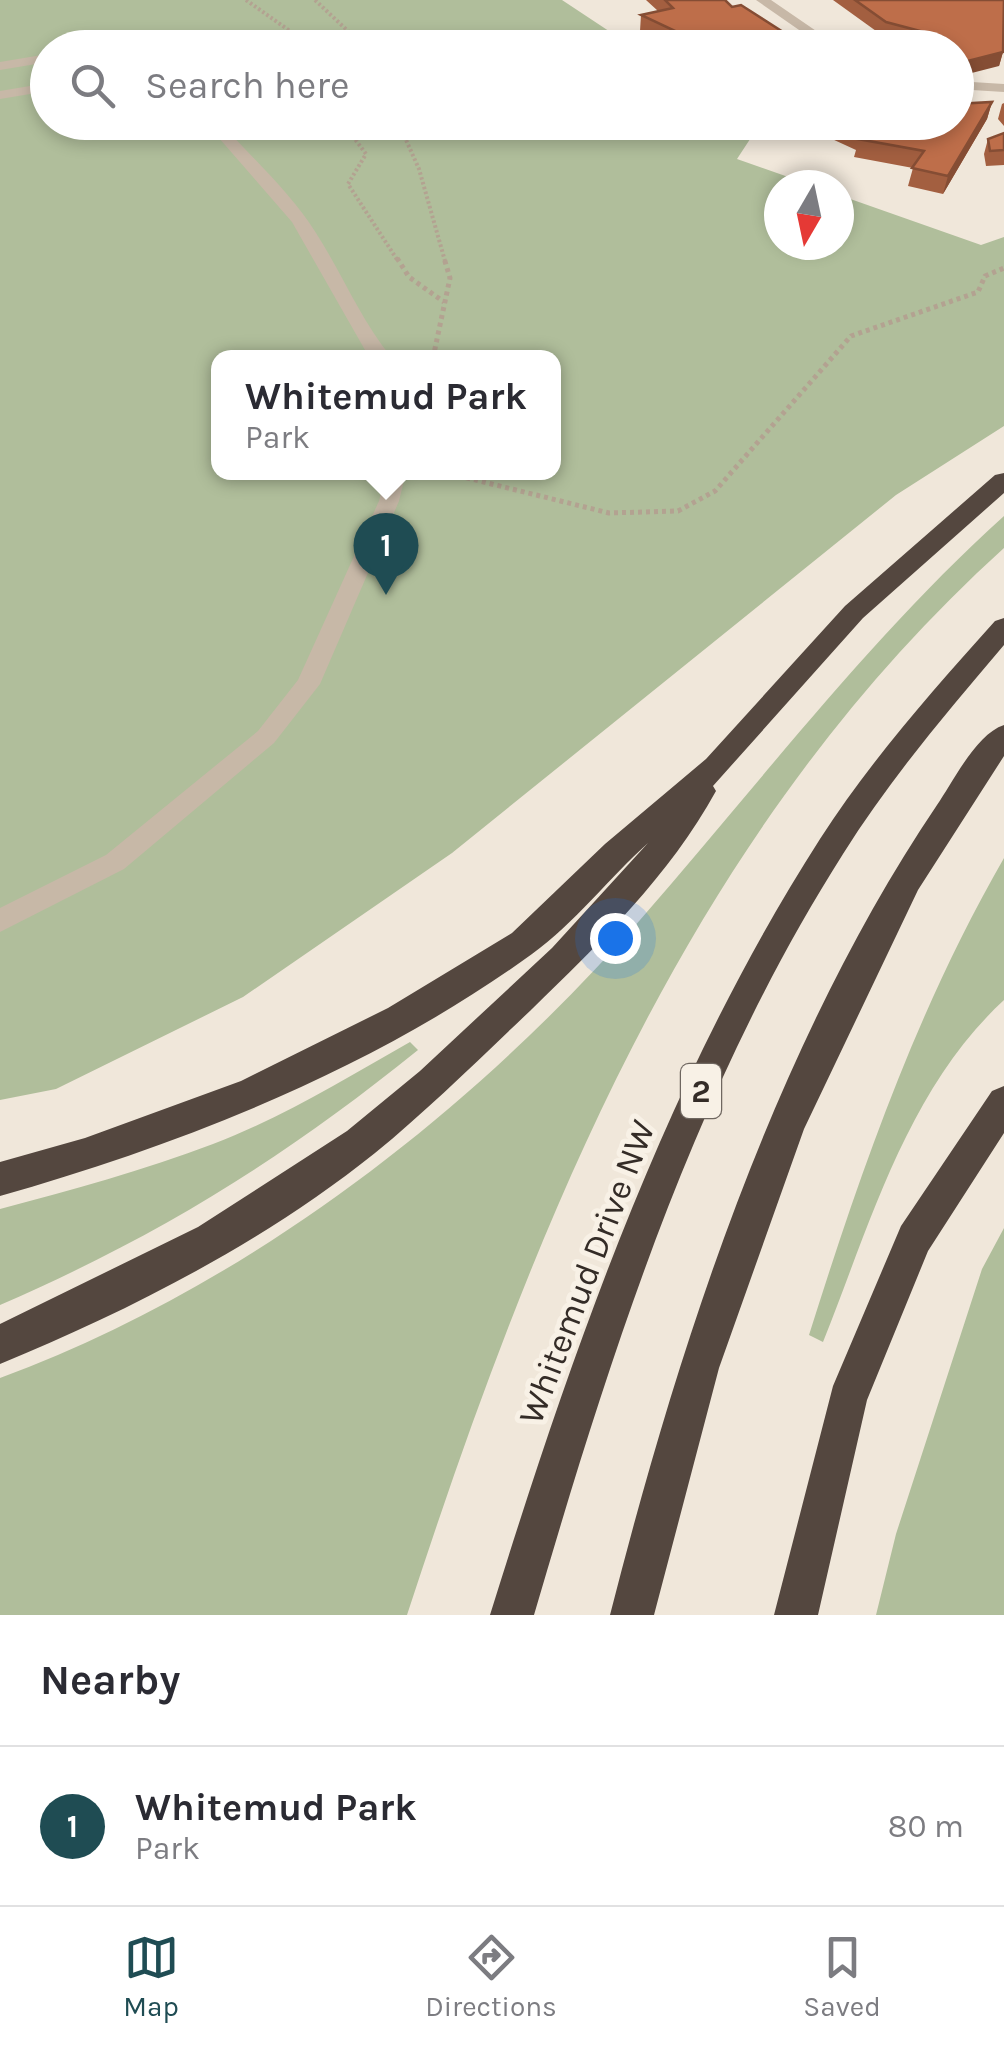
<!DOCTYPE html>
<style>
body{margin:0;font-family:Karla,sans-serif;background:#f7f7f7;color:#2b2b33}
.compass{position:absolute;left:764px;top:170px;width:90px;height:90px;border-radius:50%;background:#fff;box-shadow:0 5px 15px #0003;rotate:189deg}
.you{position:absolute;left:615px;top:938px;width:35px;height:35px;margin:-25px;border:8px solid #fff;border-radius:50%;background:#1a73e8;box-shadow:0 0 0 15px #1a73e833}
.badge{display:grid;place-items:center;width:65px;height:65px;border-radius:50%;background:#1f4c53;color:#fff;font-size:32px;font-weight:700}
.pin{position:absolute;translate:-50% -82px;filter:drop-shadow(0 2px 5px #0008)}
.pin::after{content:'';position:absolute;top:52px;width:35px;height:30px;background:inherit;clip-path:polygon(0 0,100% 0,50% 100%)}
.popup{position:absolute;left:211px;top:350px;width:350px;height:130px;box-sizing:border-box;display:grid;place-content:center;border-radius:20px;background:#fff;filter:drop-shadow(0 2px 8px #0005);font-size:32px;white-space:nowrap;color:#7c7c81}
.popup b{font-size:38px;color:#2b2b33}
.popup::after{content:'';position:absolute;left:50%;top:100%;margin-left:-20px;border:20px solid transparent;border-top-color:#fff}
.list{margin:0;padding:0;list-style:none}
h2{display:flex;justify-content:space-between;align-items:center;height:130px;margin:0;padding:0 40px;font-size:42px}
h2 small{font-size:32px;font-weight:400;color:#7c7c81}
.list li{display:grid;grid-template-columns:65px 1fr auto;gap:30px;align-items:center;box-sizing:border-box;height:160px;padding:0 40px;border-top:2px solid #e1e1e2}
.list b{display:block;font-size:38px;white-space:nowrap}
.list p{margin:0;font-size:32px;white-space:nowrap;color:#7c7c81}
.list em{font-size:32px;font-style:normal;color:#7c7c81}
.icon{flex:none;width:55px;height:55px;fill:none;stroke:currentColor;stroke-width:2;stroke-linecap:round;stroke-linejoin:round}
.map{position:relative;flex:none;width:1004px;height:1615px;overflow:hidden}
.search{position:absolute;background:#fff;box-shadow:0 5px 15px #0003;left:30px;right:30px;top:30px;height:110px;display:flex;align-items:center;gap:25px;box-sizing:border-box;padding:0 35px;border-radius:55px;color:#7c7c81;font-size:38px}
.sheet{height:290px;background:#fff}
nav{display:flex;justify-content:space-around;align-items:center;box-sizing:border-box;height:140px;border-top:2px solid #e1e1e2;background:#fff;font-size:28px;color:#7c7c81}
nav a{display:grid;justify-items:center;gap:5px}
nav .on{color:#1f4c53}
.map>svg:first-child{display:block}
.green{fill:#b0be9b;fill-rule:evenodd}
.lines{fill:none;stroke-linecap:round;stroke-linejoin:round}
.path-far1{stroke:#b3a291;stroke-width:4;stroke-dasharray:2.5 2.5;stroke-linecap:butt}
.path{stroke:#b3a291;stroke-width:5;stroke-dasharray:4 4;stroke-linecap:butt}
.service{fill:#c7b8a7;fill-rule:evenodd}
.minor{fill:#c7b8a7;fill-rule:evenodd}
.motorway{fill:#54473f;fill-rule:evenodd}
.wall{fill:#a35f40}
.shaded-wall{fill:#854d34}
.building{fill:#be6e4a;stroke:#854d34;stroke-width:2.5}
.labels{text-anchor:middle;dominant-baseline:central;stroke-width:10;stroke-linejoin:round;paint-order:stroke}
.shield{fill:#f8f1e6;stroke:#6f6760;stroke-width:2.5}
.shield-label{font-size:32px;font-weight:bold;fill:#342c27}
.street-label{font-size:35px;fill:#342c27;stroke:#f8f1e6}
</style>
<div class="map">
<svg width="1004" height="1615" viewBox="0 0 1004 1615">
<rect width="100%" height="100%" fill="#f0e7da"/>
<path class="green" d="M0,0H562L633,47L48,48V122L744,123L756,130L737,159L811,185H779V245H839V195L981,245L1004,237V426L896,495L452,853L243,997L56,1089L0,1100ZM218,358H554V472H218Z
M1004,516V548C689,833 536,1220 407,1615H0V1378C244,1288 469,1115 640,920C758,785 870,637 1004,516Z
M1004,858V1000C907,1090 871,1222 823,1342L809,1335C861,1170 917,1009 1004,858Z
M410,1042L418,1050C283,1159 159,1236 0,1305V1209C72,1190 144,1170 213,1144C282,1118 346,1078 410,1042Z
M1004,1228V1615H876L896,1534L982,1269Z"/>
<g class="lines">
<path class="path-far1" d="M246,0L314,48
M315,0L366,48
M350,122L349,131L366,154L348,184L398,261
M398,122L419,169L445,261"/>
<path class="path" d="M397,258L409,277L444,302
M433,358L450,278L444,258
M443,472L609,513L678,511L715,491L851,336L978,292L985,276L1004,268"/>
<path class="service" d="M48,54V62L0,70V62Z
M48,83V91L0,99V91Z
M205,122H220C253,159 290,192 316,233C343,275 360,319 392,358H372L365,350L292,222Z
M386,472H406L399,501L320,684L274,743L124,869L0,932V908L106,855L258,731L298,680L379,501Z"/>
<path class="minor" d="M756,0H771L841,48H825Z
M956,81L1004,84V92L956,89Z"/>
<path class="motorway" d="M1004,473V493L863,618L713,786L716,791C670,875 599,944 531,1010C480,1058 430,1108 375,1153C264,1242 131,1310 0,1364V1324L198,1227L347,1131L420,1071L552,948L648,843C609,878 575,923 532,954C375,1068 186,1143 0,1196V1162L85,1138L241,1081L388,1008L512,933L605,844L706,759L845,606L995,475Z
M1004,618V645C947,712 890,779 843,854C695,1087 611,1352 534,1615H490C574,1345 667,1078 820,839C871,760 933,690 995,621Z
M1004,725V756L918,890L804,1129L719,1368L654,1615H610C680,1340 777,1042 937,805C953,782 976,734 1004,725Z
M1004,1086V1133L928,1251L867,1400L818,1615H774L833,1386L901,1226L992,1091Z"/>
</g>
<path class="wall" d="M646,0H725L732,7L808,48H674L640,31L641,15L658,11Z
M833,0H967L1003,52L999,66L956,48H926L883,36Z
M992,102L987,119L943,194L908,186L913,168L854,157L856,150L795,122H956Z
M1004,103V126L998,119L1002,104Z
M1004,133V165L986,166L984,154L988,139Z"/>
<path class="shaded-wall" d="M1003,52L999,66L956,77V64Z
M992,102L987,119L943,194L948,176Z"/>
<path class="building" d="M665,0H725L732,7L741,5L808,48H711L641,15L673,8Z
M855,0H1004L1003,52L956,64V48H936L943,37L886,22Z
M992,102L948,176L912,168L924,151L858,139L861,134L836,122H956V104Z
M1004,133V150L990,151L988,139Z"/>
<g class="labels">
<rect class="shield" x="681" y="1064" width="40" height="54" rx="8"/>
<g class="shield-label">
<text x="701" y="1091">2</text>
</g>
<g class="street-label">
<text transform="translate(587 1272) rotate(-69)">Whitemud Drive NW</text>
</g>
</g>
</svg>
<svg class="compass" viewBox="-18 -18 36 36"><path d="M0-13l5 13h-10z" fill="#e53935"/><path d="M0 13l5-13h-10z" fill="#7c7c81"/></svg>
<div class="you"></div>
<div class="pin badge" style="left:386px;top:595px">1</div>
<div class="popup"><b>Whitemud Park</b>Park</div>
<div class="search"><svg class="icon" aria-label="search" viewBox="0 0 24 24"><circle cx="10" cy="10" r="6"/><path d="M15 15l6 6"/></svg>Search here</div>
</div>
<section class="sheet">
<h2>Nearby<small></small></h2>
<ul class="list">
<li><span class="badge">1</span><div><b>Whitemud Park</b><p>Park</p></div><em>80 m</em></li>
</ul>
</section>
<nav>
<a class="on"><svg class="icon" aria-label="map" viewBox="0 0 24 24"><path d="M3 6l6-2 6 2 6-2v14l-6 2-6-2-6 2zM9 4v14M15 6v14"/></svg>Map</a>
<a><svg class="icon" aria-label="directions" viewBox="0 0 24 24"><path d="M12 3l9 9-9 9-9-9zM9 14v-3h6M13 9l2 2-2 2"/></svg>Directions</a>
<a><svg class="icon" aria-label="saved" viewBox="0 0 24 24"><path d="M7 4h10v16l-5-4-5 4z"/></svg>Saved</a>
</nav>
